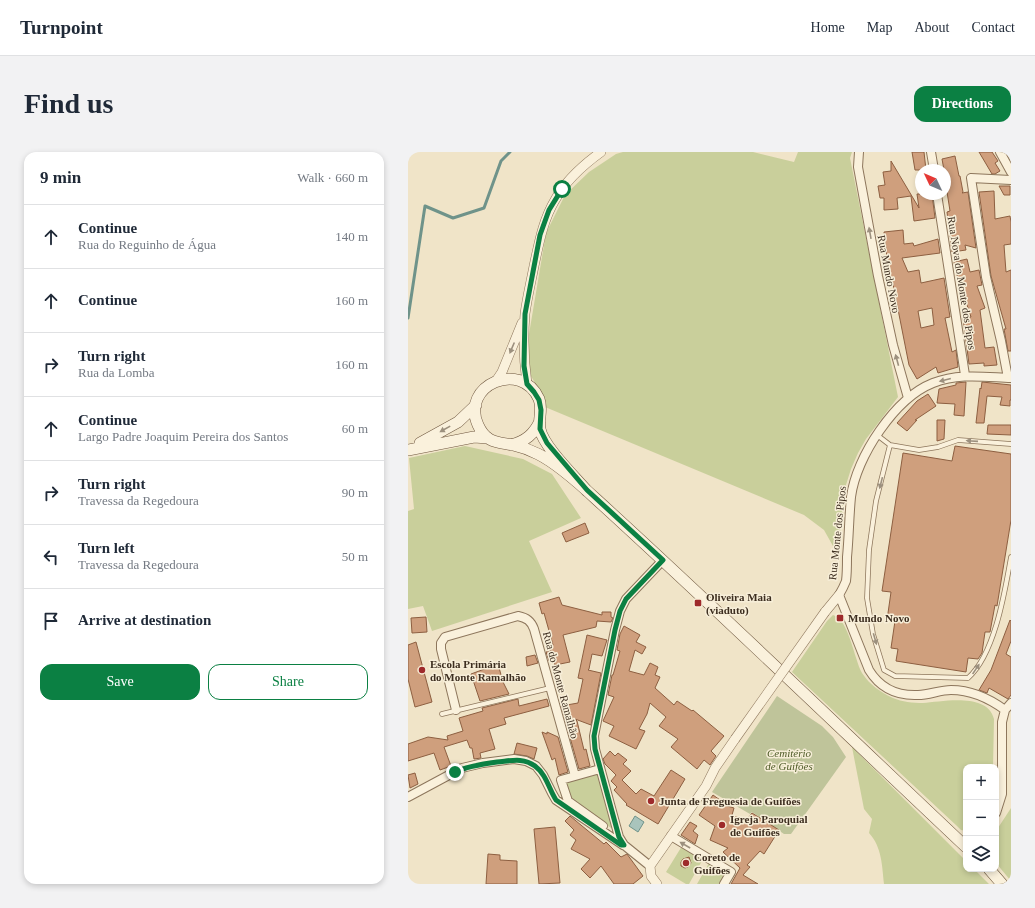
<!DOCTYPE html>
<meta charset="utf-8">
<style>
body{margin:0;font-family:Georgia,serif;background:#f2f2f3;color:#1f2937}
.controls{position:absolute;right:12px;bottom:12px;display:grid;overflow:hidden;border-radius:8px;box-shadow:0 2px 6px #0003}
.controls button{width:36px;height:36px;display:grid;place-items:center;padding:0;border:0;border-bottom:1px solid #e0e1e3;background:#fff;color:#1f2937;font:20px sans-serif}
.compass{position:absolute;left:507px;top:12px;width:36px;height:36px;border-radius:50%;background:#fff;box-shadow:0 2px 6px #0003;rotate:314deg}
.stop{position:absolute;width:12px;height:12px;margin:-9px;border:3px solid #0b8043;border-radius:50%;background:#fff}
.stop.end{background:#0b8043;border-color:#fff;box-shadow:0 1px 4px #0008}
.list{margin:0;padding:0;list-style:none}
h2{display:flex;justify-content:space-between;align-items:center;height:52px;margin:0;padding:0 16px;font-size:17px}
h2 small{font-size:13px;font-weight:400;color:#747a83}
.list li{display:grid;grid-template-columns:26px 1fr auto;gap:12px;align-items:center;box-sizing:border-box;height:64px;padding:0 16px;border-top:1px solid #e0e1e3}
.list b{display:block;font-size:15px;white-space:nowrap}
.list p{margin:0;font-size:13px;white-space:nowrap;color:#747a83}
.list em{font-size:13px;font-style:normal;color:#747a83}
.actions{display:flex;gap:8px;padding:12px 16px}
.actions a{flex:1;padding:9px 0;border:1px solid #0b8043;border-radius:12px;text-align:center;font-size:14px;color:#0b8043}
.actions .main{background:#0b8043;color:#fff}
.icon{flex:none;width:22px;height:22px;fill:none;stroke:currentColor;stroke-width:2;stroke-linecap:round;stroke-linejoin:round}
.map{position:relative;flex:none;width:603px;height:732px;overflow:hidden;border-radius:12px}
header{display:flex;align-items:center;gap:24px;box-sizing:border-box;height:56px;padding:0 20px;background:#fff;border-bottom:1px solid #e0e1e3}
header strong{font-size:19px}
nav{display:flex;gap:22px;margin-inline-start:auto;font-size:14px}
.intro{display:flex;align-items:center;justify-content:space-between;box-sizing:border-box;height:96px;padding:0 24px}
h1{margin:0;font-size:28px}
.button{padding:10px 18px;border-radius:12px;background:#0b8043;color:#fff;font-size:14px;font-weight:700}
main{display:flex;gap:24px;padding:0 24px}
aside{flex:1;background:#fff;border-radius:12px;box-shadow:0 2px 6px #0003}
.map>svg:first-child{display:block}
.green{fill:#c9cf9b}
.cemetery{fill:#bfc49a}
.water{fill:#a9c4bc;stroke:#6f938a}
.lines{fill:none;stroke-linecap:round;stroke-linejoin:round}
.stream{stroke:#6f938a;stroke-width:3}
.building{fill:#cf9f7d;stroke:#8d5f41;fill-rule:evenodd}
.service-casing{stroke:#8d765c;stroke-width:5.5}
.minor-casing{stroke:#8d765c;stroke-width:10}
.tertiary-casing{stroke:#8d765c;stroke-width:10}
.secondary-casing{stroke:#6f573f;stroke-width:12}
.service{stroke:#faf1dc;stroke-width:4}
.minor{stroke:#faf1dc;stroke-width:8}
.tertiary{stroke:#faf1dc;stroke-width:9}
.secondary{stroke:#faf1dc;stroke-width:11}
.tertiary-bridge-casing{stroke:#8d765c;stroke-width:10;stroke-linecap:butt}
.tertiary-bridge{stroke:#faf1dc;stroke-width:9}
.oneway{fill:#9c907e}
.route{stroke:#0b8043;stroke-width:5}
.poi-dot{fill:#9e2a2b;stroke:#f7eed8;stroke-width:1.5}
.labels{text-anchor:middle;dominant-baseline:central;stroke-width:3;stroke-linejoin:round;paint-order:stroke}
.street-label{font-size:11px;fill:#3d2e20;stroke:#f7eed8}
.poi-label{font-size:11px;font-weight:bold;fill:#3d2e20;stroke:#f7eed8;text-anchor:start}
.park-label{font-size:11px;font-style:italic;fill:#4d5a26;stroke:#f7eed8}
</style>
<header>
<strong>Turnpoint</strong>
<nav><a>Home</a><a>Map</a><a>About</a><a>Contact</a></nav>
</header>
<div class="intro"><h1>Find us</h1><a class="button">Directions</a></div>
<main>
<aside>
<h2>9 min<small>Walk · 660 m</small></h2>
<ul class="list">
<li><svg class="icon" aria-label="ahead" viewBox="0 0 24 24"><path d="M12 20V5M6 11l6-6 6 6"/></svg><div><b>Continue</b><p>Rua do Reguinho de Água</p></div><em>140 m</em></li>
<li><svg class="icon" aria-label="ahead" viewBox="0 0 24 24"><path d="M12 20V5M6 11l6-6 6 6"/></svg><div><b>Continue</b></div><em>160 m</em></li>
<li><svg class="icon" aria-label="right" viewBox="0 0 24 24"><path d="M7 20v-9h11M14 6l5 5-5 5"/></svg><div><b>Turn right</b><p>Rua da Lomba</p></div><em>160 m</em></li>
<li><svg class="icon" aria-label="ahead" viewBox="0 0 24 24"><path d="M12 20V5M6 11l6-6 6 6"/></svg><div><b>Continue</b><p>Largo Padre Joaquim Pereira dos Santos</p></div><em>60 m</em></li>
<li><svg class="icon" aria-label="right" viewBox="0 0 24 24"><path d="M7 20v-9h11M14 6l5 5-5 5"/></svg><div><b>Turn right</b><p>Travessa da Regedoura</p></div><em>90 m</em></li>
<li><svg class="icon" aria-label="left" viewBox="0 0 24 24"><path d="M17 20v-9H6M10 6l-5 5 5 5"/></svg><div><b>Turn left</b><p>Travessa da Regedoura</p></div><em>50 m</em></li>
<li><svg class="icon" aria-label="arrive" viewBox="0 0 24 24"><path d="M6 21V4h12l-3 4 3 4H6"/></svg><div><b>Arrive at destination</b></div></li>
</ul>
<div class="actions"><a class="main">Save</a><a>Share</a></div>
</aside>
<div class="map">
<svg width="603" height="732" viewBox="0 0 603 732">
<rect width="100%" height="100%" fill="#f0e4c8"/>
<path class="green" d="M215,0H345L386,10L390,0H444L442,6L490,245L458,287L450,301L443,317L437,336L430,403L416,378L396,363L137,255L136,247L119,217L120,188L138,81L157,43L181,20L208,2Z
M57,294L115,307L144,322L173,366L121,389L144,440L24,479L15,454L0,457V359L6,357L1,306Z
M425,463C441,467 446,507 454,521C462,533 472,540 485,546C494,550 505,551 515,551C534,550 579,540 586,567L585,615H558V679L553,678L549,674L384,520L419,469Z
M444,595L558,709V717H566L581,732H476C474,714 474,695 461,681L464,667L456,657Z
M191,621L206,678L162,648L157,631Z
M603,656V729L588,711V679Z
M274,694L295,707L281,732H278L258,720Z
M301,711L319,721L313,732H289Z"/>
<path class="cemetery" d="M369,544L414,574L425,585L438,605L383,682H376L344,660L342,662L304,640Z"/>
<path class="water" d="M227,664L236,670L230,680L221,674Z"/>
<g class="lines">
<path class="stream" d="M0,166L17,54L45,66L76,56L93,9L102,0"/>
</g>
<path class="building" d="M504,0H516L518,18H507Z
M571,0H584L590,9L587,11L592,19L587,22H584Z
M547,4L551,24H552L555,40L554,41L560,40L568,96L557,93L558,98L544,100L539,60L542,59L537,27V18H536L534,7Z
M483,9L511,56L509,42H524L527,66L506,69L503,44L489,46L490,57L476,58V46H472L470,34L477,33L475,20L483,19Z
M591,34H602V43H596Z
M586,39L587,67L602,64L603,70V92L596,93L598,120L603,118V199H600L596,177H598L583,124L571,40Z
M495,78L496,92L505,91L506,94L530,87L532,101L494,106L500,120L511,118L513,131L536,126L542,165L537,166L544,200L548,198L550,215L530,221L528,215L509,227L501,213L484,127L479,114H480L476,80ZM524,156L526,173L513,176L510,159Z
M559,107L562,120L571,118L574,133L569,134L577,156L572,158L577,196L586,195L589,213L576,214V211L561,212L555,166L563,165L548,120L546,110Z
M558,230L556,264L546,263L547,252L529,251L531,237L548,233V231Z
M574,230L603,233V248H602V254L592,253L594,245L579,244L576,271H568L572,236L573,237Z
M520,242L528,254L507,268H509L499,279L489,271L509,249Z
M529,268H537L536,287L529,289Z
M580,273H603V283L579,282Z
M547,294L603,302V368L589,454L587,453L582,480H577L574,501L570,507L560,506L558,520L488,509L490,497L483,496L487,469L479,468L483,440L474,439L495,301L544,309Z
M177,371L181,381L158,390L154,381Z
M151,445L154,453L194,463V460H203V465L205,466L203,470L189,469L188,475L155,483L162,510L147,513L146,508L141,509L138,500L143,499L142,494L145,493L136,461L134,462L131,451Z
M18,465L19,480L4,481L3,466Z
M602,468L603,469V489L598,502L603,505V543L600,547L581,536L579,541L571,538L583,518Z
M216,474L232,483L228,490L238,495L234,502L227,498L221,519L236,523L242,511L250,515L247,523L252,525L247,536L266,553L269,549L284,559L285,558L316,584L303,599L308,604L302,613L296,608L289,617L263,595L270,587L251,574L258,565L242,551L239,562L231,577L237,579L228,597L201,584L206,574L195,569L206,545L200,543L204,523H205L212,499L209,498L212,482Z
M179,483L199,488L194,504L184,502L181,517L180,518L193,521L183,573L167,567L169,569L176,598L178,597L182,614L171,617L153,554L170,551L175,527L170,526Z
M8,490L24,550L7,555L0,527V493Z
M127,503L130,511L119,514L118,505Z
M90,512L95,530L101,542L72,549L63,522Z
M110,547L111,554L139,547L141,554L96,566L98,572L81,577L87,597L72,601L73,606L66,607L64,596H62L59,588L36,595L43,614L32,618L26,601L0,609V592L20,585L40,588L39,584L55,579L51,566L75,559L74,556Z
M134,580L139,582V580L150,585L160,620L151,623L147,606L144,608Z
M109,591L129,596L126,607L119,604L106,602Z
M202,599L207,604L210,601L219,608L215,612L223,619L214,628L228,642L233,637L246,644L263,618L277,627L250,672L218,653L219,652L206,638L209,635L203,629L208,623L197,612L195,607Z
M7,621L10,632L2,636L0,623Z
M305,643L312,648L309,651L326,656L324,663L338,669L344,661L371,678L356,702L352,699L339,713L342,715L335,723L350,732H323L332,716L315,700L320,696L302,688L307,674L291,663Z
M162,664L196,692L198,690L213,705L219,702L235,724L225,732H206L193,714L182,726L173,717L182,707L163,697L168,688L162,683L166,678L157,669Z
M282,670L289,674L285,679L290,683L287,692L273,683Z
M147,675L152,731L131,732L126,677Z
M80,702L92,703V708L109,709V732H78Z
M281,705L283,711L280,715L277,716L273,714V710L275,707Z"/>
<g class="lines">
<defs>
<path id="service" d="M469,283L482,293L511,298L530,295L550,288L603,292
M482,293L468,349L461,398L459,446L465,482L476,518L487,524L560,526C587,502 597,439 603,405
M34,562L142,536"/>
<path id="minor" d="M451,0L450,15L470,124L485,193L500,246
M523,0L526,18
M592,0L603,20
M529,42L557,223
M600,226L593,189L578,125L563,26L603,28
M48,558L33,497V491L37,485L110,464C119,466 123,469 126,477L167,624
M597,558C582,547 563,538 543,538C532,538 521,543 510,543C489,544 472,536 461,518L431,443C434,438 436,434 438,429C439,422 439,413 439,405C441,385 441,365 443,345C448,305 487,246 525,231C551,221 576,225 603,226
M192,617L153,628L160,649L195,674
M0,645L54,616L75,611L106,607L118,609L128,614L135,623L144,641L148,648L215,693
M588,661L594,642V570L597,558L603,551
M263,684L323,720L316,732
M242,714L216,693L211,685L187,597L186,584L207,478L212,459L218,447L255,408"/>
<path id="tertiary" d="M88,229L94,220L114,171
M119,232C116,210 115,186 117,162C119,146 123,130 126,114C131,91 135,68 147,48C158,28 175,13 193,0
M417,460L431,443
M249,732L243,724L242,714L298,634L307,616L327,587"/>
<path id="secondary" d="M12,291L50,270L68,253
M103,293C118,289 126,282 132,269
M0,298L66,285L80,286
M179,339C167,325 135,294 132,277C130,267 135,257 131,247C113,207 52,233 70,273C78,291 89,290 105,293C114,295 122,298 130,302C148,311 173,333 188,347C313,461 435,579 558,695
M581,717L594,732"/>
</defs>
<use href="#service" class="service-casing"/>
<use href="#minor" class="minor-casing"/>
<use href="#tertiary" class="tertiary-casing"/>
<use href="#secondary" class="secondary-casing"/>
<use href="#service" class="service"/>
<use href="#minor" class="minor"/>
<use href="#tertiary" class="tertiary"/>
<use href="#secondary" class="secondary"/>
<defs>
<path id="tertiary-bridge" d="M327,587L417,460"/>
</defs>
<use href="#tertiary-bridge" class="tertiary-bridge-casing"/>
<use href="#tertiary-bridge" class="tertiary-bridge"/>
</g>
<defs><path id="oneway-solid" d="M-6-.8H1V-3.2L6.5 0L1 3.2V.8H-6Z"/></defs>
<g class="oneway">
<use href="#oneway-solid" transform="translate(462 81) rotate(-100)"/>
<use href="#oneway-solid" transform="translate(104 196) rotate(113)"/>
<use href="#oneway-solid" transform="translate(489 208) rotate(-105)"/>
<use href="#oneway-solid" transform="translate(537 228) rotate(166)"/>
<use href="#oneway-solid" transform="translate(37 277) rotate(151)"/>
<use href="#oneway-solid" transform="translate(564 289) rotate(-176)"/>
<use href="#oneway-solid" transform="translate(473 331) rotate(104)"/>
<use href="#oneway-solid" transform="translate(467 487) rotate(74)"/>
<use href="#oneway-solid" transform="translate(568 517) rotate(-56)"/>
<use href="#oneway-solid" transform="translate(277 693) rotate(-150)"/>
</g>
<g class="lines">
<path class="route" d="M47,620C60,614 74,612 89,610C102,609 115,605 127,614C138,622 141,637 148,648L213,693H216L211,685L187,597L186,584L207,478L212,459L218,447L255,408L179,338L139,291L132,277L133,258L131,248L126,240L119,232L116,214L117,162L132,83L141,58L154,37"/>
</g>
<g class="poi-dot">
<rect x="286" y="447" width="8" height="8" rx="2"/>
<rect x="428" y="462" width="8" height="8" rx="2"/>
<circle cx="14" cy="518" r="4"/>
<circle cx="243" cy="649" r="4"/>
<circle cx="314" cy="673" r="4"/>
<circle cx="278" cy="711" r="4"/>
</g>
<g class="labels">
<g class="street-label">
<text transform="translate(481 122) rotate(79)">Rua Mundo Novo</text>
<text transform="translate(554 131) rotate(81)">Rua Nova do Monte dos Pipos</text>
<text transform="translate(429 381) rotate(-84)">Rua Monte dos Pipos</text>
<text transform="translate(153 533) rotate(75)">Rua do Monte Ramalhão</text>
</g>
<g class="poi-label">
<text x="298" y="445">Oliveira Maia<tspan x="298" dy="13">(viaduto)</tspan></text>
<text x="440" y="466">Mundo Novo</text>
<text x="22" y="512">Escola Primária<tspan x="22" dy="13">do Monte Ramalhão</tspan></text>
<text x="251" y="649">Junta de Freguesia de Guifões</text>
<text x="322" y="667">Igreja Paroquial<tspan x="322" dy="13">de Guifões</tspan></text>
<text x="286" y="705">Coreto de<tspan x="286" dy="13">Guifões</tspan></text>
</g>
<g class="park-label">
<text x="381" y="601">Cemitério<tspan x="381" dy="13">de Guifões</tspan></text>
</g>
</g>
</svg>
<div class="controls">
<button>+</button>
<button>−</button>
<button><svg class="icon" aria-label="layers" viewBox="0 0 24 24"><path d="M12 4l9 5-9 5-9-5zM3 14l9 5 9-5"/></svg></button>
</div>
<svg class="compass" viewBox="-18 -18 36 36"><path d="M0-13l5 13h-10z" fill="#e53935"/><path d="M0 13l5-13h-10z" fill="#747a83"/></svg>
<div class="stop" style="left:154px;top:37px"></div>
<div class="stop end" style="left:47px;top:620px"></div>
</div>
</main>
